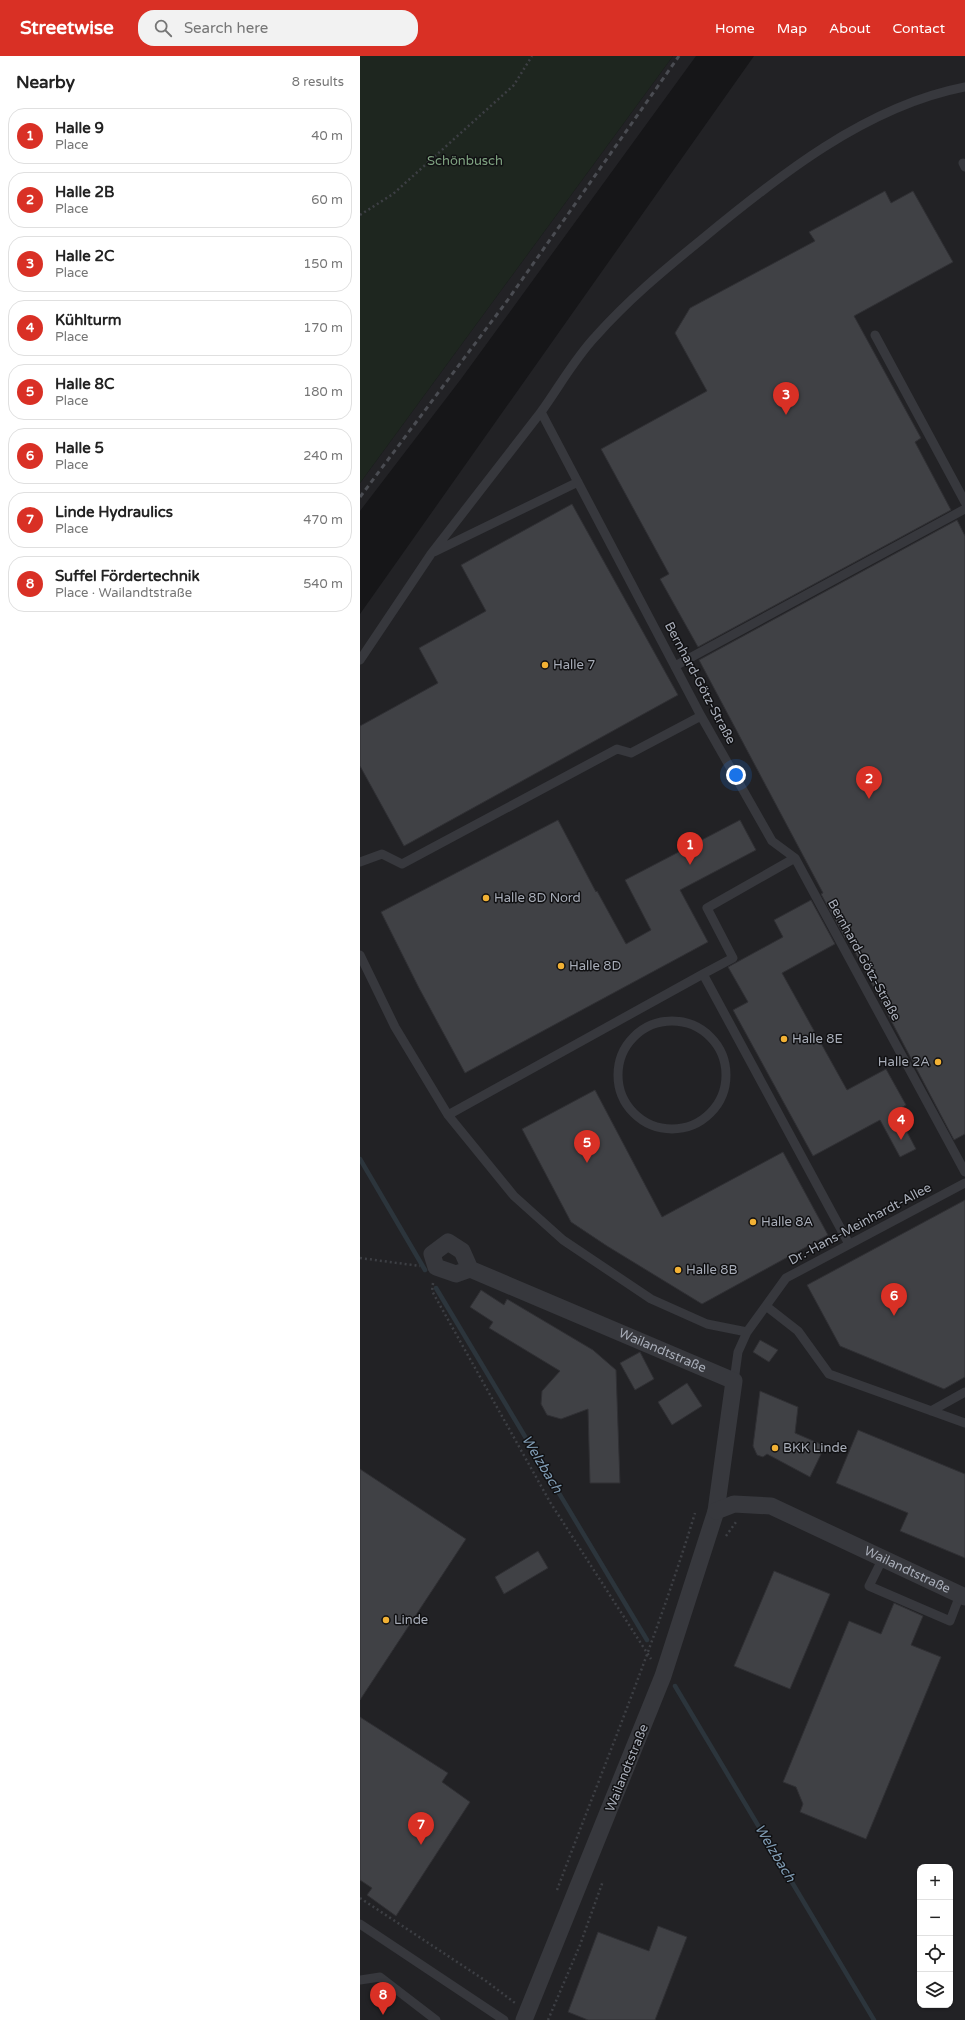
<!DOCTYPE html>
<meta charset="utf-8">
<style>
body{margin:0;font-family:"Varela Round",sans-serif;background:#f2f2f2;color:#222}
.controls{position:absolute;right:12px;bottom:12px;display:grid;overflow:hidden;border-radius:8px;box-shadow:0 1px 3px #0004}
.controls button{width:36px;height:36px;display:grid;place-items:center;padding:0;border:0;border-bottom:1px solid #e0e0e0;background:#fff;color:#222;font:20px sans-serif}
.you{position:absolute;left:376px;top:719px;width:14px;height:14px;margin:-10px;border:3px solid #fff;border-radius:50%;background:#1a73e8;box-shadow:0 0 0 6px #1a73e833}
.badge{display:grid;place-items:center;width:26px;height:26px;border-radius:50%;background:#d93025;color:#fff;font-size:13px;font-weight:700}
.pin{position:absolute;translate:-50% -33px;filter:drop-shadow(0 1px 2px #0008)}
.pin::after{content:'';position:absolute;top:21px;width:14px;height:12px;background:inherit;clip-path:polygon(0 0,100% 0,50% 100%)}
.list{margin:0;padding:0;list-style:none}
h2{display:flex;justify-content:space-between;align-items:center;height:52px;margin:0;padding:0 16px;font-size:17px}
h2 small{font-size:13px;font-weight:400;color:#767676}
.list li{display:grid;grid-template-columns:26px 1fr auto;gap:12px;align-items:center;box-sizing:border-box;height:56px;margin:0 8px 8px;padding:0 8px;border:1px solid #e0e0e0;border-radius:16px}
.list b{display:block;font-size:15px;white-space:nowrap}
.list p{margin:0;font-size:13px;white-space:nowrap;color:#767676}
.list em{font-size:13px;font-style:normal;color:#767676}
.icon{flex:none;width:22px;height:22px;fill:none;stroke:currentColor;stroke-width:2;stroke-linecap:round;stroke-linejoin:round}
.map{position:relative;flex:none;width:605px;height:1964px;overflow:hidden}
header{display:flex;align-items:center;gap:24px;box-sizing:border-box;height:56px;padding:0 20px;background:#d93025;color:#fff}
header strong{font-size:19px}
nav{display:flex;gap:22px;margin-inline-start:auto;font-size:14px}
.search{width:280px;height:36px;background:#f2f2f2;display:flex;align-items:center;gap:10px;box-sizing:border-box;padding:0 14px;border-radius:16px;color:#767676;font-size:15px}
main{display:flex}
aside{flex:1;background:#fff}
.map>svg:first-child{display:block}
.built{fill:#222225;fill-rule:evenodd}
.green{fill:#1e261f}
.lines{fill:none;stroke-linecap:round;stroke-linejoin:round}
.stream{stroke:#2c353c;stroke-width:4.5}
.building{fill:#404145;stroke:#303034}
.path{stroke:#3d3f44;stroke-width:2.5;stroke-dasharray:2 3;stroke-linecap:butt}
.service{stroke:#37383d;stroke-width:9}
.minor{stroke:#37383d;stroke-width:17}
.rail{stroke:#4a4c52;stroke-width:3;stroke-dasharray:5 4;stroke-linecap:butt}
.poi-dot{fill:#f2b134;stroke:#111113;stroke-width:1.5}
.labels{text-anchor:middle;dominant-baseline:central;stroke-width:3;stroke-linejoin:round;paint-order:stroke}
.park-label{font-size:13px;fill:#7fa381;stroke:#111113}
.poi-label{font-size:13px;fill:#a8adb8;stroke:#111113;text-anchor:start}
.street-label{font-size:13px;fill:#a8adb8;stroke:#111113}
.water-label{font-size:14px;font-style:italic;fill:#7f9bb3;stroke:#111113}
</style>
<header>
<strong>Streetwise</strong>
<div class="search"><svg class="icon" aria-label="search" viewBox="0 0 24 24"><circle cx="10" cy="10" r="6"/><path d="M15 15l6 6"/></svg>Search here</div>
<nav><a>Home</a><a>Map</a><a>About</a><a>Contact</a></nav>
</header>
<main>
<aside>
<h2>Nearby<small>8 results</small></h2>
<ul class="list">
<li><span class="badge">1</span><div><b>Halle 9</b><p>Place</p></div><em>40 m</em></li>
<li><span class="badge">2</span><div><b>Halle 2B</b><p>Place</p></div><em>60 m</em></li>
<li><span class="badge">3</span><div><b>Halle 2C</b><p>Place</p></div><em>150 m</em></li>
<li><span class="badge">4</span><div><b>Kühlturm</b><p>Place</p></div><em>170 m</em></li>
<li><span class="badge">5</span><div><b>Halle 8C</b><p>Place</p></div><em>180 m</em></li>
<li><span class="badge">6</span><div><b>Halle 5</b><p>Place</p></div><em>240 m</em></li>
<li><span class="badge">7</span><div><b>Linde Hydraulics</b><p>Place</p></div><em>470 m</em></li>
<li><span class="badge">8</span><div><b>Suffel Fördertechnik</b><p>Place · Wailandtstraße</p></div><em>540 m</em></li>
</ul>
</aside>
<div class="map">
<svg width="605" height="1964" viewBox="0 0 605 1964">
<rect width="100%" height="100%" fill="#161618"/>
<path class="built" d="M313,0H336L101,323L0,455V427Z
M394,0H605V1964H0V558ZM560,1811H590V1949H560Z"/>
<path class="green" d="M0,0H313L0,427Z"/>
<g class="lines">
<path class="stream" d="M0,1103L65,1214
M76,1232L287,1584
M315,1630L514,1964"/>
</g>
<path class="building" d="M525,135L531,147L553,135L593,206L494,260L561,382L555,386L591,454L338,591L300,523L309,518L241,393L347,335L315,277L330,252L455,185L449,176Z
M212,448L318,639L44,790L0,710V670L78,627L59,592L126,555L101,509Z
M597,464L605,480V1078L594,1084L487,881L485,882L461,838L463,837L339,604Z
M198,764L236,836L237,835L266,888L291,874L265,824L380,764L396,794L320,834L348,886L105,1017L59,932L21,856Z
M451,844L475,888L422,917L487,1034L526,1013L546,1049L536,1055L556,1093L540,1101L520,1064L453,1100L373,954L388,946L368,911L423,881L414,864Z
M235,1034L302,1161L423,1096L468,1179L342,1248L247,1190L211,1166L162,1073Z
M605,1144V1321L584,1333L480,1290L447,1229Z
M121,1234L144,1249L147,1243L233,1294L256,1314L260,1427H230L228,1353L201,1363L187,1359L181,1348L182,1335L200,1315L129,1272L133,1266L110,1251Z
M400,1284L418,1294L409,1306L393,1296Z
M280,1296L294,1323L275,1334L260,1307Z
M327,1327L342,1350L312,1369L298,1346Z
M400,1335L438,1351L435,1377L465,1390L450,1421L407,1398L403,1401L397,1399L393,1390Z
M498,1374L605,1418V1502L540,1475L548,1457L476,1427Z
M0,1413L106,1483L0,1644Z
M178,1495L188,1512L144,1538L135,1521Z
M414,1515L470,1538L430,1633L374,1610Z
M534,1547L563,1560L551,1589L581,1601L506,1783L440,1756L443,1748L436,1731L423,1726L489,1565L521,1578Z
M0,1661L88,1717L82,1726L110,1746L36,1860L7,1839L12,1832L0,1824Z
M298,1870L327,1881L295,1964H228L208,1956L238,1876L289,1895Z"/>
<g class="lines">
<path class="path" d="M0,159L33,138L154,29L172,0
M0,1202L60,1210
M73,1227L72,1235L190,1446L291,1603
M366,1480L376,1466
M197,1834C244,1709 296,1585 335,1457
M0,1842L126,1925L155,1947
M188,1964L220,1889L243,1825"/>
<path class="service" d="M603,107L605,111
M515,279L605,446
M181,356C199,331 215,302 236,280C268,244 304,214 341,184C417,121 506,50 605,31
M74,496L218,426
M0,604L71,498L181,356L341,660L412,785L435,802L605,1116
M315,610L605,453
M435,802L347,852L373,902L343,918L489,1188
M0,806L22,798L42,808L257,693L271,697L341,660
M0,899L35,971L88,1059L154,1140L203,1184L291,1243L347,1268L387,1276
M258 1019a54 54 0 1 1 108 0a54 54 0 1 1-108 0Z
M88,1059L343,918
M406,1250L438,1275L469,1318L605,1367
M374,1325L378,1296L387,1276L426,1222L605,1127
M571,1355L605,1336
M523,1502L509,1530L590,1565L600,1539
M0,1868L144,1964
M0,1924L20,1921L76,1964"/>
<g class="minor">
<path id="s1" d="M110,1213L102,1195L88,1186L72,1198L76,1211L96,1218L110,1213L374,1325L356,1455L303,1620L164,1964"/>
<path id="s2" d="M356,1455L374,1448L411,1450L605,1541"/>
</g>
<path class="rail" d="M0,441L147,245L319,0"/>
</g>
<g class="poi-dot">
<circle cx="185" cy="609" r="4"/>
<circle cx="126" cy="842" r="4"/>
<circle cx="201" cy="910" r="4"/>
<circle cx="424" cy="983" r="4"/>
<circle cx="578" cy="1006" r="4"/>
<circle cx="393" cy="1166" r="4"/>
<circle cx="318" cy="1214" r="4"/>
<circle cx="415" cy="1392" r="4"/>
<circle cx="26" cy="1564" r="4"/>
</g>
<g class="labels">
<g class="park-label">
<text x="105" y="105">Schönbusch</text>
</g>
<g class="poi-label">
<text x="193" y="609">Halle 7</text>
<text x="134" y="842">Halle 8D Nord</text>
<text x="209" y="910">Halle 8D</text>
<text x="432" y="983">Halle 8E</text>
<text x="570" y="1006" text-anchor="end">Halle 2A</text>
<text x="401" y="1166">Halle 8A</text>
<text x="326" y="1214">Halle 8B</text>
<text x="423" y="1392">BKK Linde</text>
<text x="34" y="1564">Linde</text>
</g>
<g class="street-label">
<text transform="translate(340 627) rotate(62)">Bernhard-Götz-Straße</text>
<text transform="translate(504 904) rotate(61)">Bernhard-Götz-Straße</text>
<text transform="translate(500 1168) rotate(-28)">Dr.-Hans-Meinhardt-Allee</text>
<text stroke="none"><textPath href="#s1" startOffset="315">Wailandtstraße</textPath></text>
<text stroke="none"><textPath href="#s2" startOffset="207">Wailandtstraße</textPath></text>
<text transform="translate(267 1712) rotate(-68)">Wailandtstraße</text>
</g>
<g class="water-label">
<text transform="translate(182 1408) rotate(59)">Welzbach</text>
<text transform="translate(415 1797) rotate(59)">Welzbach</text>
</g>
</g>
</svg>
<div class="controls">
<button>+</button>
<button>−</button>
<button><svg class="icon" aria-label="locate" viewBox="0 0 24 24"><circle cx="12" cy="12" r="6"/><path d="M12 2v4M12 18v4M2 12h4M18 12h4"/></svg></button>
<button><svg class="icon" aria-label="layers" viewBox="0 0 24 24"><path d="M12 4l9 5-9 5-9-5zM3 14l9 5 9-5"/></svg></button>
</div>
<div class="you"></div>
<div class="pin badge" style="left:330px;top:809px">1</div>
<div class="pin badge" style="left:509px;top:743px">2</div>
<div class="pin badge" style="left:426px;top:359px">3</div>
<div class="pin badge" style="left:541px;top:1084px">4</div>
<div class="pin badge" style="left:227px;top:1107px">5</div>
<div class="pin badge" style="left:534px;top:1260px">6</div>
<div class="pin badge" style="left:61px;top:1789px">7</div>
<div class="pin badge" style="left:23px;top:1959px">8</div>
</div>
</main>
